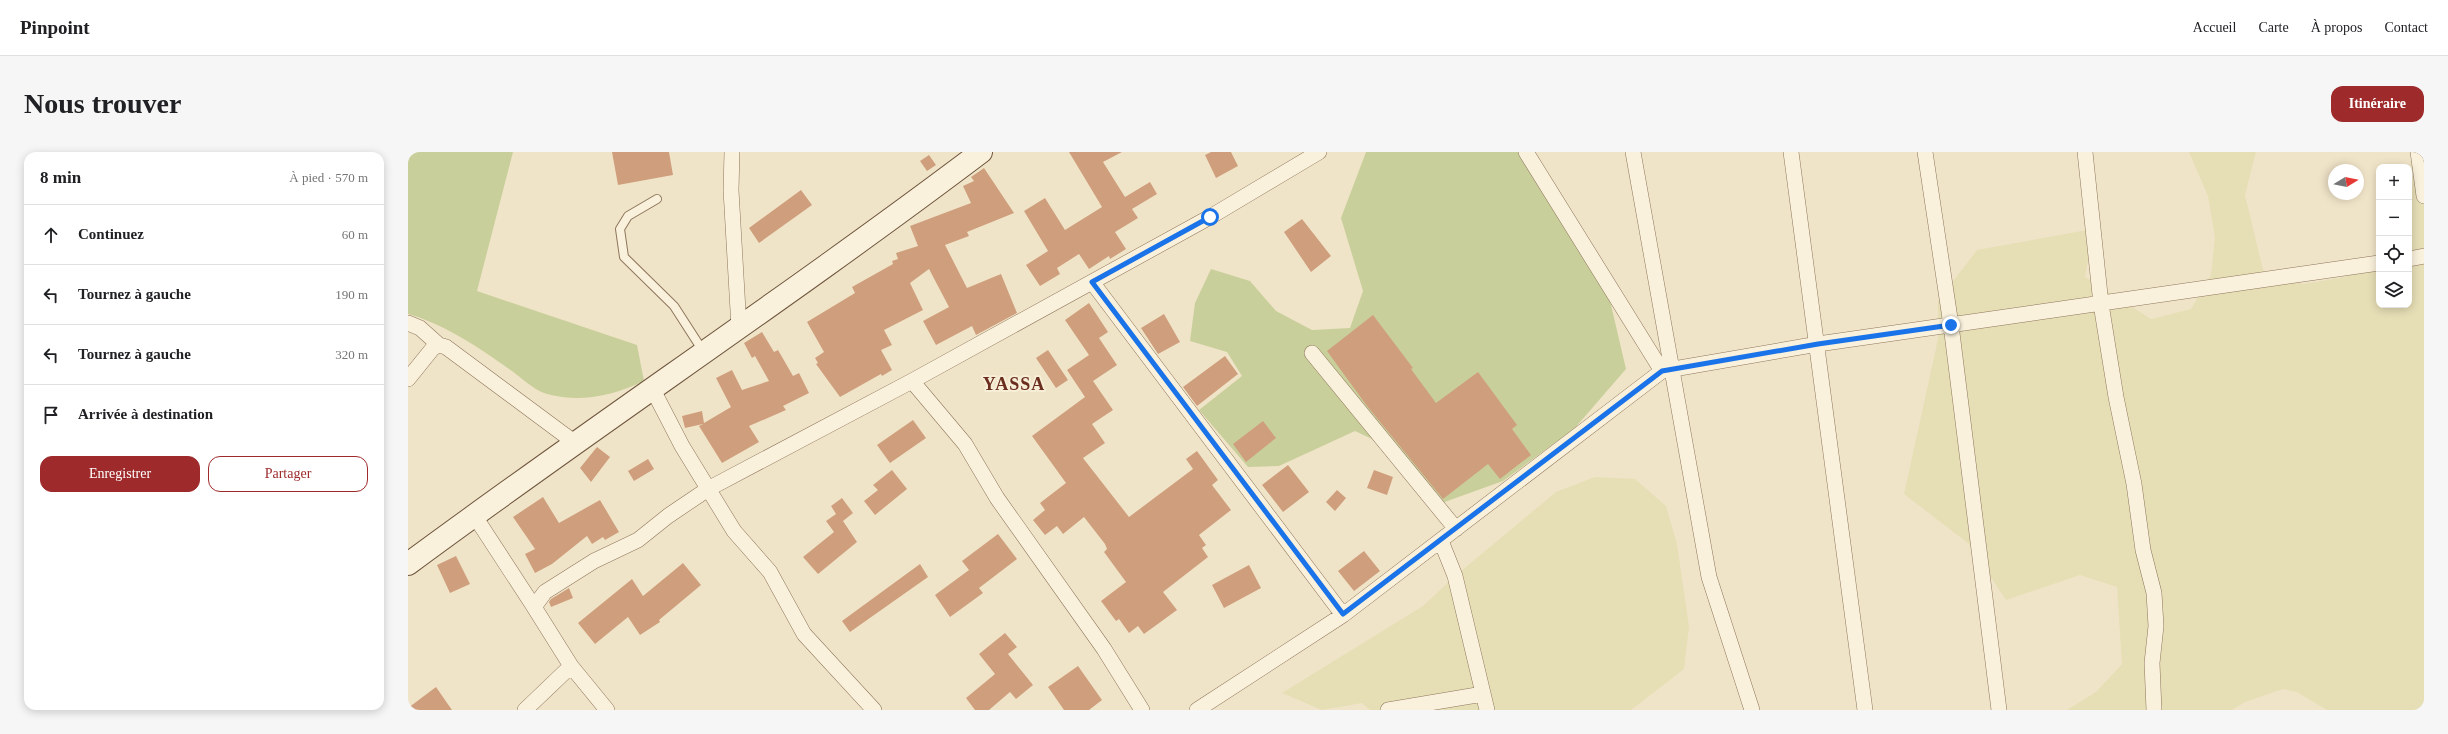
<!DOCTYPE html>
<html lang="fr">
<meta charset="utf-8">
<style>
body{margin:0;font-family:Georgia,serif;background:#f6f6f6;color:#202124}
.controls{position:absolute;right:12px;top:12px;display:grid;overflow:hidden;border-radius:8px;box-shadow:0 2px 10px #0003}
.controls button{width:36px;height:36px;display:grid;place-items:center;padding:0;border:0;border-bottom:1px solid #e0e0e0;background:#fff;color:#202124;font:20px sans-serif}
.compass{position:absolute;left:1920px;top:12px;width:36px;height:36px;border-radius:50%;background:#fff;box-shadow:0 2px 10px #0003;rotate:80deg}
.stop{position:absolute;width:12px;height:12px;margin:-9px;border:3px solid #1a73e8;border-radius:50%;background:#fff}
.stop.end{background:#1a73e8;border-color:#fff;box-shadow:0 1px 4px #0008}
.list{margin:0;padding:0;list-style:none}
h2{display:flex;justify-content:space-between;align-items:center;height:52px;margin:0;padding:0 16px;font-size:17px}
h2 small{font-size:13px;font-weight:400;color:#757577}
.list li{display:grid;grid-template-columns:26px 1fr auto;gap:12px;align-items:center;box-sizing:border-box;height:60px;padding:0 16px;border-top:1px solid #e0e0e0}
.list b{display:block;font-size:15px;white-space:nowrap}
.list em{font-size:13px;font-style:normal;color:#757577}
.actions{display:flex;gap:8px;padding:12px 16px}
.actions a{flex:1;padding:9px 0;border:1px solid #9e2a2b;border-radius:12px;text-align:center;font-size:14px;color:#9e2a2b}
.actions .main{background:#9e2a2b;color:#fff}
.icon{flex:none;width:22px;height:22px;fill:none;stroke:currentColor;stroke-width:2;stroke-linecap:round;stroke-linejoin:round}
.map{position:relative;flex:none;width:2016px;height:558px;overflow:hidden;border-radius:12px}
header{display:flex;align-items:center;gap:24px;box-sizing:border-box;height:56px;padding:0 20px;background:#fff;border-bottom:1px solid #e0e0e0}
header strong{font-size:19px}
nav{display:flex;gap:22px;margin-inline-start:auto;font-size:14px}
.intro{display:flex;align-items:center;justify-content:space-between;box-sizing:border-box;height:96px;padding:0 24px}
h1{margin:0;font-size:28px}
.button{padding:10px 18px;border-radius:12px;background:#9e2a2b;color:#fff;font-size:14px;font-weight:700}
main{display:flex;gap:24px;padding:0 24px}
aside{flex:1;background:#fff;border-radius:12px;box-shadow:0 2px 10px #0003}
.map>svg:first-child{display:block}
.farmland{fill:#e6deb5}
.green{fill:#c9cf9b}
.building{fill:#cf9f7d}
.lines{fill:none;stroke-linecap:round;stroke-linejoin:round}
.lane-casing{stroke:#8d765c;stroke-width:10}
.street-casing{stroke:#8d765c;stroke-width:16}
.secondary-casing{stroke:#6f573f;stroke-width:24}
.lane{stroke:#faf1dc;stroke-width:8}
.street{stroke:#faf1dc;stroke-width:15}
.secondary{stroke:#faf1dc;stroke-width:22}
.route{stroke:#1a73e8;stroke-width:5}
.labels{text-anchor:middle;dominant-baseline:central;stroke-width:4;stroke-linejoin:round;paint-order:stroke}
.district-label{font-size:18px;font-weight:bold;letter-spacing:1px;fill:#6b2e1e;stroke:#f7eed8}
</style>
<header>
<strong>Pinpoint</strong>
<nav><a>Accueil</a><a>Carte</a><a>À propos</a><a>Contact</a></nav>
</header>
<div class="intro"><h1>Nous trouver</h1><a class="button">Itinéraire</a></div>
<main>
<aside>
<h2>8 min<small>À pied · 570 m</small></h2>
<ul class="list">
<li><svg class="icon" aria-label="ahead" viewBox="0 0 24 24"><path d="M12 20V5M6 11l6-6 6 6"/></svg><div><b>Continuez</b></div><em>60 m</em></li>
<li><svg class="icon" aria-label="left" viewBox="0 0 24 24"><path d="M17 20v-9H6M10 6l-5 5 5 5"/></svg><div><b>Tournez à gauche</b></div><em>190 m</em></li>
<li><svg class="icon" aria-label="left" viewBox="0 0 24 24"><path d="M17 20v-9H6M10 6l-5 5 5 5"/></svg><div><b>Tournez à gauche</b></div><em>320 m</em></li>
<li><svg class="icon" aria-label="arrive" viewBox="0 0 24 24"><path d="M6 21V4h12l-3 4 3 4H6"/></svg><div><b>Arrivée à destination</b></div></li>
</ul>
<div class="actions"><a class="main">Enregistrer</a><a>Partager</a></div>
</aside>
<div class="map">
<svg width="2016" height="558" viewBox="0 0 2016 558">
<rect width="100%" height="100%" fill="#f0e4c8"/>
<path class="farmland" d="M1781,0H1848L1837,43L1856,122L1896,132L1937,125L1971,112V153H2001V75L2007,0H2016V558H1919L1889,540L1875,537L1837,550L1824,558H1659L1688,540L1714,512L1709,435L1672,423L1598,448L1561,392L1496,342L1530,187V149L1569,98L1685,77L1677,125L1743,167L1783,157L1803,123L1807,85L1800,44Z
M1187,325L1227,327L1258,354L1269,392L1281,475L1276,517L1223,558H962L954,551L914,558L874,541L1015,454L1047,424L1148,340Z"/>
<path class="green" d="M0,0H105L69,139L229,193L236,229C204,244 173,251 139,242C126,239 112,224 101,217C70,195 36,172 0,162Z
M958,0H1113L1200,140L1218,217L1166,277L1095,329L1031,352L981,295L947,279L871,314L840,315L791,258L834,224L819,200L782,189L787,151L803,117L842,129L868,159L904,178L942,176L955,139L933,66Z"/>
<path class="building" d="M204,0H261L265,23L210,33Z
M661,0H714L695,10L717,45L742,30L749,42L724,57L730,66L707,80L718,97L702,107L701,104L681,117L671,102L649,116L652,122L632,134L618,113L640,99L616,59L637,46L657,78L694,55Z
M803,0H823L830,14L808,26L797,3Z
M521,3L528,13L519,19L512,9Z
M576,16L606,61L559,80L561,84L537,93L559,136L593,122L609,161L568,183L564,174L528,193L515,169L541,155L521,117L502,131L515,158L476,178L484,193L473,198L484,218L474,224L473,222L432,245L408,212L410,211L407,206L416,200L399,170L447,141L444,135L485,112L484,109L490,107L488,101L510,94L502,74L563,51L555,34L566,29L563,25Z
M393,38L404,53L351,91L341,76Z
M894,67L923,104L903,120L876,80Z
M681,151L700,180L691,186L709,213L685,229L705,258L684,272L697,291L675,306L721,365L785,317L778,307L789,299L810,328L804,333L823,358L791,383L798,393L794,396L800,405L755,440L769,458L736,482L730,474L721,481L711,467L708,469L693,449L718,430L696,400L699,397L697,392L676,365L655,382L649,374L637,383L625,368L637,358L632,351L658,331L624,284L677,245L659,218L681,203L657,168Z
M756,162L772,190L750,202L733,176Z
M965,163L1005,216L1003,217L1028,251L1070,220L1109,273L1104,277L1123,303L1092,327L1080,312L1035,347L959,254L919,199Z
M354,180L366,200L370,198L385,224L391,221L401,241L375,254L378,258L341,274L351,290L314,311L291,274L295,272L277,276L274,264L294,259L296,271L323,255L308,226L324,218L334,238L361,229L347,204L344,206L336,191Z
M640,198L660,228L648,236L628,206Z
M817,204L830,222L789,254L775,235Z
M505,268L518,286L482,311L469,293Z
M855,269L868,286L838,310L825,292Z
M189,295L202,305L183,330L172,316Z
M240,307L246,317L226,329L220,319Z
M880,313L901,340L875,360L854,333Z
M484,318L499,337L467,363L456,349L470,338L465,333Z
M966,318L985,325L979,343L959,336Z
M929,338L938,346L927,359L918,350Z
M135,345L151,371L192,348L211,380L197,388L195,385L184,392L179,384L144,412L127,421L117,402L127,397L105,365Z
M434,346L445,361L435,369L449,390L410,422L395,405L426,380L418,369L428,362L423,354Z
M590,382L609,407L571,436L575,441L542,465L527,443L561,418L554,409Z
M956,399L972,419L946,439L930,419Z
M48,404L62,432L42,441L29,413Z
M275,411L293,433L251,468L252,470L232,483L220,465L187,492L170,471L224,427L235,444Z
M512,412L520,425L442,480L434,469Z
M841,413L853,436L816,456L804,433Z
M161,436L165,446L143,455L141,450L143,447Z
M597,481L609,495L600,502L625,533L608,547L602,540L581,558H567L558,546L587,522L571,502Z
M670,514L694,548L681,558H656L640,535Z
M28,535L44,558H0V556Z"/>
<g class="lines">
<defs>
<path id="lane" d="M249,47L220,64L212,77L216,105L266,154L295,199"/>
<path id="street" d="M324,0L323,38L331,176
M1118,0L1254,219
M1225,0L1301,425L1344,558
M1383,0L1457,558
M1517,0L1543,173L1591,558
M1677,0L1693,152L1708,245L1726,332L1735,398L1746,441L1748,474L1744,511L1746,558
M2010,0L2016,44
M2001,107L2016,104
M684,130L935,463
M0,171L12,176L31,193
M904,201L1048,377
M0,227L25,196L31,193L38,195L166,290
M504,229L557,292L589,346L696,497L734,558
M244,236L274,294L326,379L362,420L396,482L466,558
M66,363L126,455
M1033,389L1047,424L1079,558
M117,558L163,514
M199,558L163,514L126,455L137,440L186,409L230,388L260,364L300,337L504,229L802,65L911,0
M789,558L935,463L1254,219L1410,192L1971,111
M980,558L1075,542"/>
<path id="secondary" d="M0,412C189,272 385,142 573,0"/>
</defs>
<use href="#lane" class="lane-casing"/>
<use href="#street" class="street-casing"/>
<use href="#secondary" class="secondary-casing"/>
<use href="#lane" class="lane"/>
<use href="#street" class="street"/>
<use href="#secondary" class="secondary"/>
</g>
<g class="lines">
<path class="route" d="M802,65L684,130L935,462L1254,219L1410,192L1543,173"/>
</g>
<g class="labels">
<g class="district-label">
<text x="606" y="232">YASSA</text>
</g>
</g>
</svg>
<div class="controls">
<button>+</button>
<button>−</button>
<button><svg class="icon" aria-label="locate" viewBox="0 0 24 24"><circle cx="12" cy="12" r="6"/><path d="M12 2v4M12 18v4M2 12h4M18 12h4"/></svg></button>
<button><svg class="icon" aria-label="layers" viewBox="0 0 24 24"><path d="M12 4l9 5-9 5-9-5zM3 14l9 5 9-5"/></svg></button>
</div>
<svg class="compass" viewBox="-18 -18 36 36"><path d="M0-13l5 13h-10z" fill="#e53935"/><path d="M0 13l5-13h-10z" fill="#757577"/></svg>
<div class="stop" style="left:802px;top:65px"></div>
<div class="stop end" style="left:1543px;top:173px"></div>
</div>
</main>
